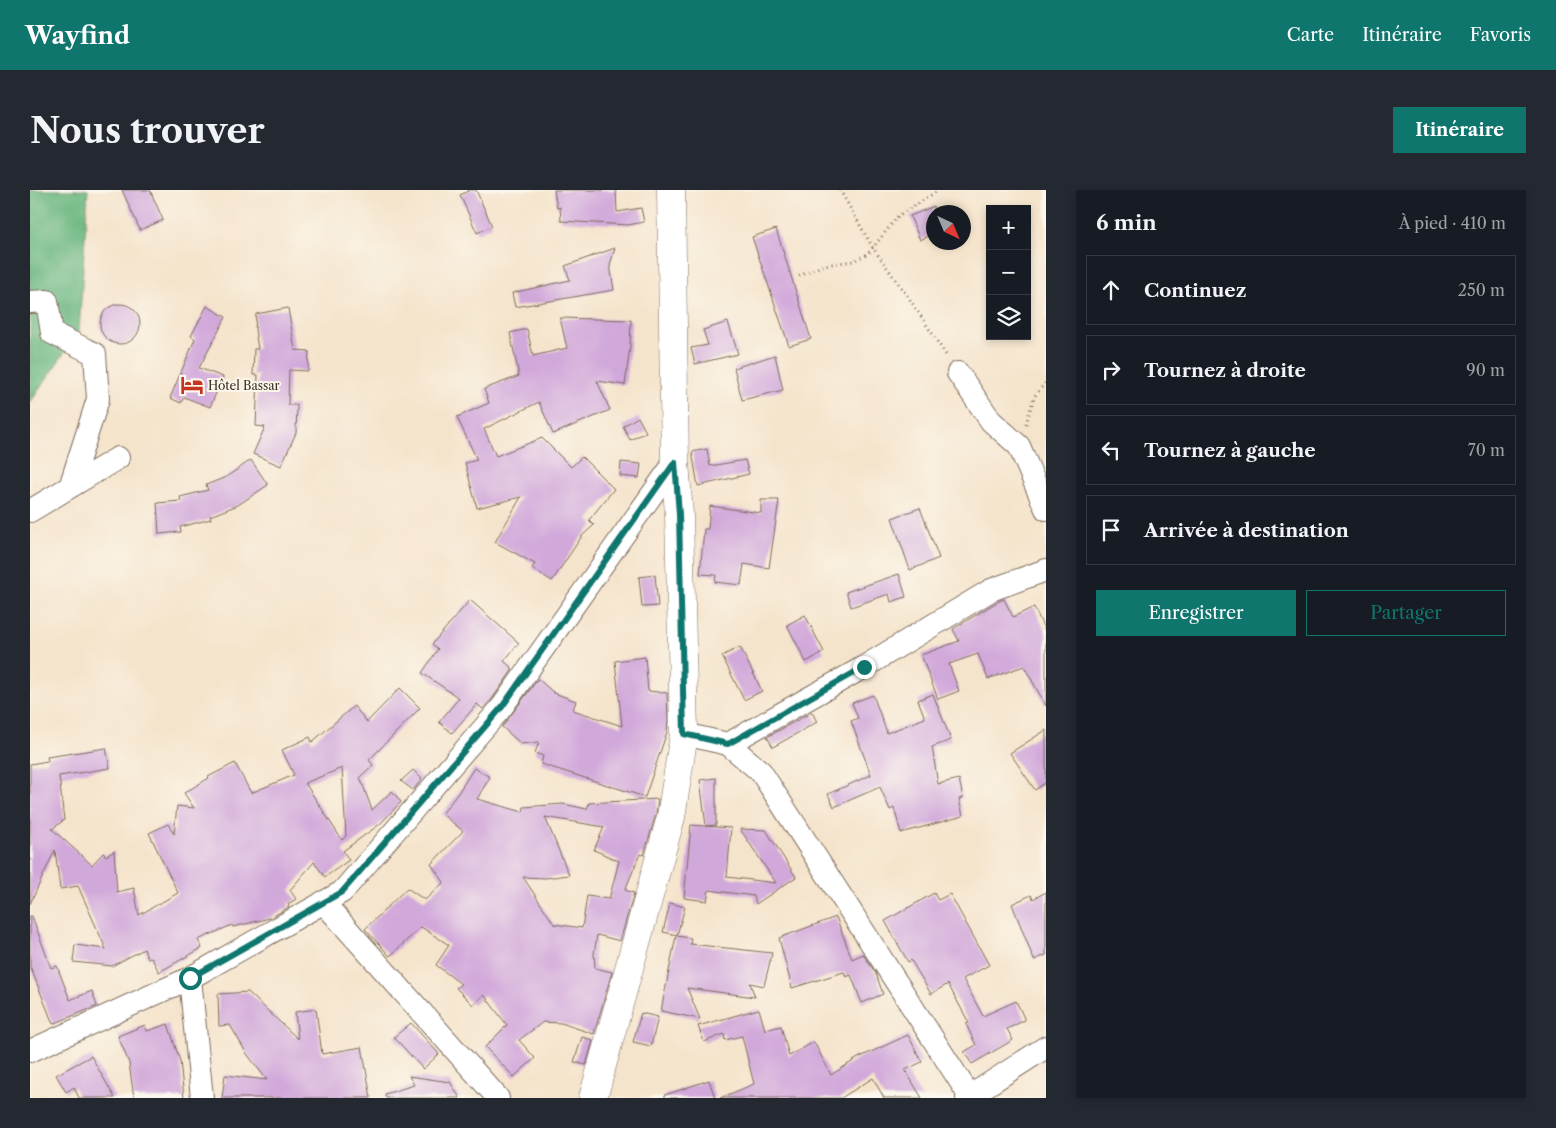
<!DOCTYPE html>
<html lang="fr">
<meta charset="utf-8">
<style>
body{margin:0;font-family:"Libre Caslon Text",serif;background:#242831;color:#f1f3f6}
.controls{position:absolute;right:15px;top:15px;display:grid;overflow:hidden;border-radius:0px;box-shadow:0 2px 8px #0003}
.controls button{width:45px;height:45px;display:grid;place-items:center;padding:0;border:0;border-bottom:1px solid #363941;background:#171b24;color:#f1f3f6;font:25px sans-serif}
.compass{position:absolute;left:896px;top:15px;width:45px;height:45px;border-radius:50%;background:#171b24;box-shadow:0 2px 8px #0003;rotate:136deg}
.stop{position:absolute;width:15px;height:15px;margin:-11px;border:4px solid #0f766e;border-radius:50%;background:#fff}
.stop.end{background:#0f766e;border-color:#fff;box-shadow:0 1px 5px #0008}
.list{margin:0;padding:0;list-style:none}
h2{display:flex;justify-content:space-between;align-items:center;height:65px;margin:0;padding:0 20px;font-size:21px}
h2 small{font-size:16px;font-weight:400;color:#9ea1a6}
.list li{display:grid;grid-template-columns:32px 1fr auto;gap:15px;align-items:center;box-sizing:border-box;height:70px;margin:0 10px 10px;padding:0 10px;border:1px solid #363941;border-radius:0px}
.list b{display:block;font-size:19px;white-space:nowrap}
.list em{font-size:16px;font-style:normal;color:#9ea1a6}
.actions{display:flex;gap:10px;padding:15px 20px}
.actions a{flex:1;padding:11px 0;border:1px solid #0f766e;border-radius:0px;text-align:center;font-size:18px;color:#0f766e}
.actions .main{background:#0f766e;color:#fff}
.icon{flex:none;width:28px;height:28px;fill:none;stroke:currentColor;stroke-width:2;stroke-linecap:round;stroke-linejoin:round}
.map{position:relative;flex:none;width:1016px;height:908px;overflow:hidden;border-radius:0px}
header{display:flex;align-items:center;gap:30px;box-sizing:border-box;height:70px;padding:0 25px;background:#0f766e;color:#fff}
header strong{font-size:24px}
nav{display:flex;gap:28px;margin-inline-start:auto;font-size:18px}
.intro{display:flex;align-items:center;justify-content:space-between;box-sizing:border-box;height:120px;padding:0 30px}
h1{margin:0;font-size:35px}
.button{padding:12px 22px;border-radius:0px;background:#0f766e;color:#fff;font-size:18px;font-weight:700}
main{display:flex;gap:30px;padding:0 30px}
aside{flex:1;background:#171b24;border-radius:0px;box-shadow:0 2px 8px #0003}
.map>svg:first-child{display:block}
.forest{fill:#69b67f;stroke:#52704e}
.building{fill:#d1a8da;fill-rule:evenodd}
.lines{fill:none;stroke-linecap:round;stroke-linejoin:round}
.minor-casing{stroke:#7c6b5b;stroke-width:24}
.tertiary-casing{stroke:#7c6b5b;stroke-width:29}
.path{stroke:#7c6b5b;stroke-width:3;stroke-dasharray:1 4;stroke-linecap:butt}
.minor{stroke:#fff;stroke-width:22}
.tertiary{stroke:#fff;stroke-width:28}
.route{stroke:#0f766e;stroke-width:6}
.labels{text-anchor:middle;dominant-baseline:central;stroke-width:4;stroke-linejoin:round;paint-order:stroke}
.poi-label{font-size:12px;fill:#3b2a1e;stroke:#fbf7ec;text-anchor:start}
</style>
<header>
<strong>Wayfind</strong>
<nav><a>Carte</a><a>Itinéraire</a><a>Favoris</a></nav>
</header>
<div class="intro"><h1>Nous trouver</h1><a class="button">Itinéraire</a></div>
<main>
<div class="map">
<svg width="1016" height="908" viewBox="0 0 1016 908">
<rect width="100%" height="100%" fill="#fbf7ec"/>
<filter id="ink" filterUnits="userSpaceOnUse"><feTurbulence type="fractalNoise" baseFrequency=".02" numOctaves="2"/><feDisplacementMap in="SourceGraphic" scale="10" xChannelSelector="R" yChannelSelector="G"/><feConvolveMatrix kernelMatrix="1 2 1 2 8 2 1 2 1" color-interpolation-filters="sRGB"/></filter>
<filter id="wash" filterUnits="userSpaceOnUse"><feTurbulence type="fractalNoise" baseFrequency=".0096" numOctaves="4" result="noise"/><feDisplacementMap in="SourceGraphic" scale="20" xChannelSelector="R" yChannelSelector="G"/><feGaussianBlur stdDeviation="1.12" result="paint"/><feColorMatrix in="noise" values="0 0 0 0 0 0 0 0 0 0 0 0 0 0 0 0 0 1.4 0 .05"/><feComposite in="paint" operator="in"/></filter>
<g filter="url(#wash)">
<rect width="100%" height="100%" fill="#f5e4cc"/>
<path class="forest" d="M0,0H58L49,141L0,213Z"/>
<g id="blocks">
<path class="building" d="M92,0H120L133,30L110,40Z
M440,0H446L462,36L447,43L430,5Z
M524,0H586L587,22L611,18L614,32L598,35L531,31L530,17L527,18Z
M904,16V44L890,50L880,26Z
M746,39L781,149L759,156L722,47Z
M585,58L580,75L584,100L485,117L482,103L540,90L535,76Z
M70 134a20 20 0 1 1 40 0a20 20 0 1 1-40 0Z
M177,116L196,127L169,178L193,187L180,217L154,207L151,213L140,208L165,149L161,146Z
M258,118L265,160L279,161L278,181L259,180L258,215H267L266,243L251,276L223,264L235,237L226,236L228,185H223L224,159H228L225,139L226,124Z
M530,128L601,130L600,156L595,195L567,191L580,220L523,244L509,212L454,239L466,266L512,248L541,277L552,267L584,299L559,330L564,335L552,346L522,391L502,378L505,374L465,352L491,307L447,318L435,273L447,270L427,227L459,213L454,199L489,186L480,143L497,139L503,166L537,158Z
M698,132L708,164L665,174L661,158L678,155L673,140Z
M745,165L753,200L712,210L704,178Z
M608,227L616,242L600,250L593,236Z
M677,259L680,276L715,270L719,284L668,296L662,262Z
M221,270L238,295L208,315L180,326L181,329L150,337L151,342L129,344L127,313L151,311L150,307L178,300L176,295L196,287Z
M591,272L611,274L609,288L590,286Z
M731,310H749L739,378L714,374L711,395L685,392L686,385L670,384L674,339H678L680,316L731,323Z
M890,318L909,368L880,380L862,328Z
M869,384L876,407L861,412L859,404L821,417L816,402Z
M625,385L628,416L612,417L609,387Z
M974,409L983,427L1004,417L1016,443V516L994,476L958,489L948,464L919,474L929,501L908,509L891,465L929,451L923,439L967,412Z
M440,410L489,453L474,471L483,479L462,509L453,519L447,514L422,543L409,532L429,508L392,483L408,459L402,454Z
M775,425L794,462L776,472L757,435Z
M710,457L732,501L714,510L692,466Z
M615,467L618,501L637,503L638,529L637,542L615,607L511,574L513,566L505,563L509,552L491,554L472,537L508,489L524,503L546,511L543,520L592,536L585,471Z
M370,498L390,518L339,570L343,575L330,587L342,620L362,601L371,612L350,634L313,661L319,670L295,687L284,672L260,700L266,709L258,714L259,717L240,728L203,737L202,735L168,750L172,758L129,782L121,767L118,769L114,759L82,776L43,772L45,755L76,759L48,696L30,699L25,660L0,714V574L18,571L17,567L76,558L80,578L29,586L34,630L22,639L62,675L73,663L76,666L84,661L87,702L104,698L109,725L148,703L119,643L138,634L144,644L147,616L164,618L154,603L179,588L178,587L205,573L221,603L264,585L252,560L280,547L282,552L324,516L337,532ZM312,578L316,646L312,650L275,593Z
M903,504L921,550L902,557L908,594L929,589L933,608L929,609L933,626L871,643L864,618L860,620L850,597L804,617L798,604L841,585L821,531L828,528L822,513L843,505L857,543L895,528L888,510Z
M782,522L787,532L743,557L737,547Z
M1016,540V592L1005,600L980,563Z
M444,578L460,587L447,609L493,622L494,617L533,614L557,619L559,613L628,609L626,624L614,665L610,664L595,700L604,703L590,751L567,745L564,764L565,778L582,782L564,844L531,833L513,832L489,850L505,868L484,887L455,857L477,835L454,805L443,815L426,798L431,794L406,775L419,755L391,737L360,766L335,739L377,698L395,710L414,692L401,674L433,641L412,624L428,603ZM515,627L574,637L564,660L589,671L579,709L557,706L552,738L524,734L493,687L516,688L539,685Z
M383,580L392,589L383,600L371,591Z
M686,588V635L676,636L670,590Z
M661,635L701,638L697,687L746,693L710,639L736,640L766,687L726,714L724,706L679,700L677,711L654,708Z
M1016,702V765L1004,770L982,714L1001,705L1003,709Z
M904,703L908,710L920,704L959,775L933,789L953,826L986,811L995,830L977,839L983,850L942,874L934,862L946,855L936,834L939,833L918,794L901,804L881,770L878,772L855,731Z
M640,713L655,717L647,745L633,742Z
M0,726H2L21,778L27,776L40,810L62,801L67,816L23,834L0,776Z
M806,727L822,769L833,764L846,784L853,804L832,813L821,785L816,787L814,782L762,798L749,748Z
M646,746L661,748L660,754L742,763L734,796L720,793L725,807L657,798L670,829L631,821Z
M218,802L268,849L265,822L286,819L292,864L332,857L341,908H192L195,885L237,890L217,864L200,835L189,836L188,804Z
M729,819L735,840L751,836L759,866L784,852L801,885L828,868L878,845L892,872L875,880L892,908H854L843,888L811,908H690L724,894L712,846L695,850L694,844L674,852L668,836Z
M611,823L628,827L621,856L603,852Z
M381,833L409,864L393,879L364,847Z
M138,834L150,871L154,908H104L99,873L88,846L115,835L117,841Z
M552,847L563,850L556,875L544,872Z
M61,866L85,908H49L44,897L36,902L26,885Z
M379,886L420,892L430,908H356L355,904L384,895Z
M679,890L685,908H635V905Z"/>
</g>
</g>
<g filter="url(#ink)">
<use href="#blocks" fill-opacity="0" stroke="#7c6b5b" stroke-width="1"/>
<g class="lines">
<defs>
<path id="minor" d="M0,112L17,111L22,143L65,164L68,209L40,297
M928,183L961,231L989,256L1016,319
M0,321L88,268
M654,544L698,554L731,582L941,908
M698,554L834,477L961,400L1016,380
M293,712L468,908
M160,788L172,908
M0,861L160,788L312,702L472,517L645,272
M937,908L1016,857"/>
<path id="tertiary" d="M563,908L641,627L654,544L649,324L645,272L641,0"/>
</defs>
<use href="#minor" class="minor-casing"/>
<use href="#tertiary" class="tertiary-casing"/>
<path class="path" d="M810,0L843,58L881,111L918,168
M769,86L794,75L823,71L838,64L868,26L909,0
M996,234L1004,207L1016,192"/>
<use href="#minor" class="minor"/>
<use href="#tertiary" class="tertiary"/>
</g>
</g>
<g class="lines" filter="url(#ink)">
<path class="route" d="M160,788L312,702L472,517L645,272L649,324L654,544L698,554L834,477"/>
</g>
<defs>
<symbol id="hotel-bare" viewBox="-9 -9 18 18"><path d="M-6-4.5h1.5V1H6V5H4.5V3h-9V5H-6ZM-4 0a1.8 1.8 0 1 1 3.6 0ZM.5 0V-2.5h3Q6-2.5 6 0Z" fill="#c8321e" stroke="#fbf7ec" stroke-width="2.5" paint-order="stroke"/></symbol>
</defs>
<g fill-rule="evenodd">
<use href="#hotel-bare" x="146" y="179" width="32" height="32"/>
</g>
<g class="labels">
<g class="poi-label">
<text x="178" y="195">Hôtel Bassar</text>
</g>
</g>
</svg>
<div class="controls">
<button>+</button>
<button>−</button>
<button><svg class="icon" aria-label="layers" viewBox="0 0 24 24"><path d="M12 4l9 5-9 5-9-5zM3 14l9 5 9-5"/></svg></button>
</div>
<svg class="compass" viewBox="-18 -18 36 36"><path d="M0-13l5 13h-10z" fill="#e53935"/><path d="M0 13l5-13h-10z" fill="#9ea1a6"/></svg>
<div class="stop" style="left:160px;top:788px"></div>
<div class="stop end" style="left:834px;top:477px"></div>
</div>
<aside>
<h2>6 min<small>À pied · 410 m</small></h2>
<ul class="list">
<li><svg class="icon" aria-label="ahead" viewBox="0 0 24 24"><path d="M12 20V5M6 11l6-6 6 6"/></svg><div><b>Continuez</b></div><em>250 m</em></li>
<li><svg class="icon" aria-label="right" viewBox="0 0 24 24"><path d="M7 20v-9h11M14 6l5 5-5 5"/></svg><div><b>Tournez à droite</b></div><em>90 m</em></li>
<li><svg class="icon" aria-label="left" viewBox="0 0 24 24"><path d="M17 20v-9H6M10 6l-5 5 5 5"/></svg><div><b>Tournez à gauche</b></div><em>70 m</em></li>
<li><svg class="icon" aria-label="arrive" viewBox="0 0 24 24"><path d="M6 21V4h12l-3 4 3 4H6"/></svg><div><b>Arrivée à destination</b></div></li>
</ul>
<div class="actions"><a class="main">Enregistrer</a><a>Partager</a></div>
</aside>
</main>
